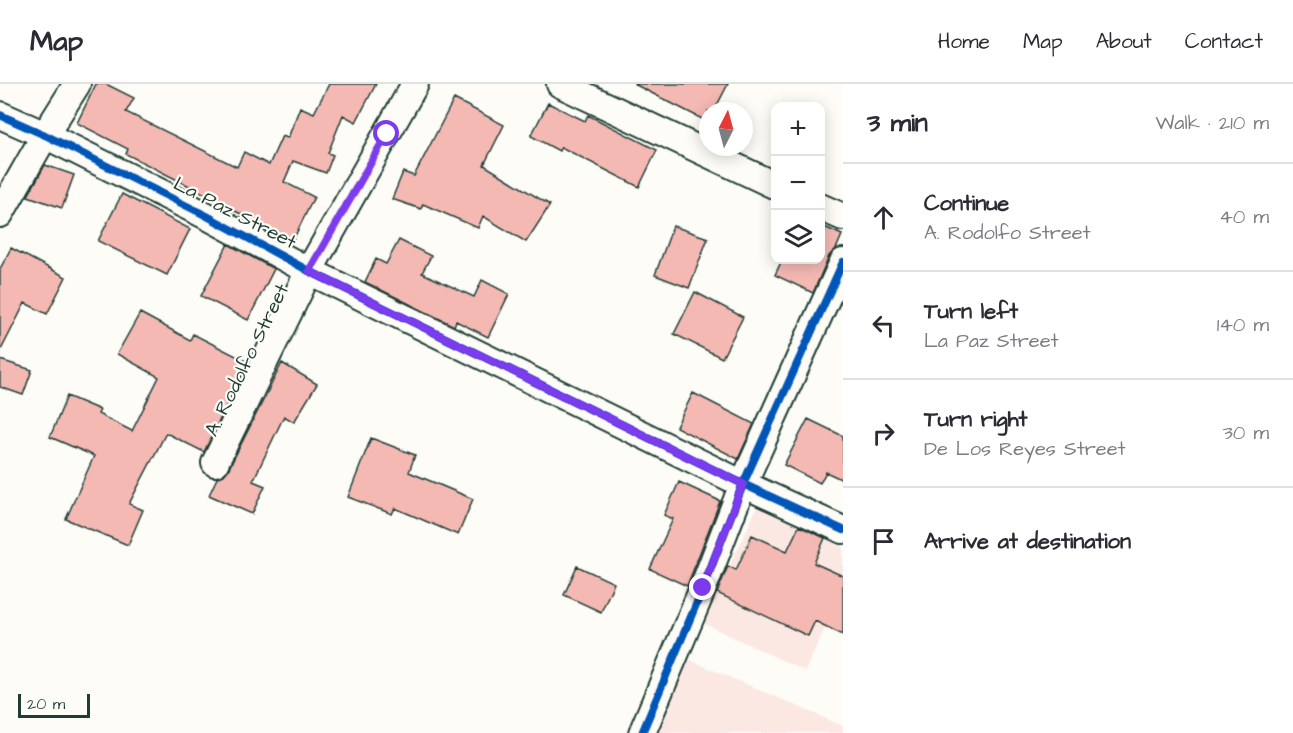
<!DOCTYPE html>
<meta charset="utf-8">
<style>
body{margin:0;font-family:"Architects Daughter",sans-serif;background:#f2f2f3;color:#2b2b33}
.controls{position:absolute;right:18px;top:18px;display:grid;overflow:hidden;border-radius:12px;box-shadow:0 3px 15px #0003}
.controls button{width:54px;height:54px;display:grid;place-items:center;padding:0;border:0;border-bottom:2px solid #e1e1e2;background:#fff;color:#2b2b33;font:30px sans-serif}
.compass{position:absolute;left:699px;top:18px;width:54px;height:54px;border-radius:50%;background:#fff;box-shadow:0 3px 15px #0003;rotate:6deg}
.scale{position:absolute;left:18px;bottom:15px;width:72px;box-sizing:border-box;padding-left:6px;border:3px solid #1f3d34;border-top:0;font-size:16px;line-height:21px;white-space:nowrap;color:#1f3d34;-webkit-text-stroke:4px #fdfcf7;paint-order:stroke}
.stop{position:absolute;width:18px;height:18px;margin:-14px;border:4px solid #7c3aed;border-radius:50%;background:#fff}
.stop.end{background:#7c3aed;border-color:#fff;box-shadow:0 2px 6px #0008}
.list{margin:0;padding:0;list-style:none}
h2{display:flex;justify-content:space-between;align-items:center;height:78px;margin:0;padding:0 24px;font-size:26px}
h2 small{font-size:20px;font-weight:400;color:#7c7c81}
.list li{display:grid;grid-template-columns:39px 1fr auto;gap:18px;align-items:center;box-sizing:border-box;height:108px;padding:0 24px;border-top:2px solid #e1e1e2}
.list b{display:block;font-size:22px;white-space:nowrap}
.list p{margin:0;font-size:20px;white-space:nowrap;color:#7c7c81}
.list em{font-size:20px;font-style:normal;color:#7c7c81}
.icon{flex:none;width:33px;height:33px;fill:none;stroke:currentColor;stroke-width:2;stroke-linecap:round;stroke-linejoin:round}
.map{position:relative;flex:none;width:843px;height:649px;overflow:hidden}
header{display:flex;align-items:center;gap:36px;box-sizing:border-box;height:84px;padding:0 30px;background:#fff;border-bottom:2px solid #e1e1e2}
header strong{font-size:28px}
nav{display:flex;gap:33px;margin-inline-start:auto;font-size:21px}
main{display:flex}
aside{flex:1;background:#fff}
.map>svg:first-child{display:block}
.built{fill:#fbe8e3}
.building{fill:#f5b9b4;stroke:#1f3d34;stroke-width:1.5}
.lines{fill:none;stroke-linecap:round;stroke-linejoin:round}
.minor-casing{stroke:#1f3d34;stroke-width:30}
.minor{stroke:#fdfcf7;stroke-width:26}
.cycleway-casing{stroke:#fdfcf7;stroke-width:11}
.cycleway{stroke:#0057b8;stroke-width:8}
.route{stroke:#7c3aed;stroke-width:8}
.labels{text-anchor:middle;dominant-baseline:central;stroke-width:4.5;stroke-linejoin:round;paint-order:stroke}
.street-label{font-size:20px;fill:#1f3d34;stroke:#fdfcf7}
</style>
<header>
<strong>Map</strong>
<nav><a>Home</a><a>Map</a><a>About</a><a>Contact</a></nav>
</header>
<main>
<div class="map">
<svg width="843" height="649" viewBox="0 0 843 649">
<rect width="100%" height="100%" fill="#fdfcf7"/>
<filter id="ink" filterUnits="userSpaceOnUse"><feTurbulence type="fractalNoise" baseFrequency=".0167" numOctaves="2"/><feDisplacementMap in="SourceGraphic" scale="12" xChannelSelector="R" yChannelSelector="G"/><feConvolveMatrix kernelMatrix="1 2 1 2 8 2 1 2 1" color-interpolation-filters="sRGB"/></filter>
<g filter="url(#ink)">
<path class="built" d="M759,419L843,458V506L805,587L703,539Z
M683,573L843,642V649H654Z"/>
<path class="building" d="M96,0H106L134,14L126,28L237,83L244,68L269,81L282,52L288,54L300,23L314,29L329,0H376L356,38L343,31L328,69L333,71L326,89L293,77L284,98L314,113L293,156L290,154L288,158L241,133L243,131L219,119V117L126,70L128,65L77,39Z
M634,0H728L714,27H708V38Z
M454,15L504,41L484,81L550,121L526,158L483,132L478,144L423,120L421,125L392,115L403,88L414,92Z
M548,19L585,37L588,31L657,66L639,103L561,63L559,67L531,52Z
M45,81L74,91L62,124L28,112Z
M122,110L190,145L167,191L98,157Z
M820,141L842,151L836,165L829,172L813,209L775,191L782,176H820Z
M673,142L708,154L689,204L655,191Z
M399,156L431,172L422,189L474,213L482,196L509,210L488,253L456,237L454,242L365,198L376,175L386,180Z
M228,160L274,185L248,236L201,212Z
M11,164L66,193L47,230L25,219L0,268V185Z
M695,208L743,233L722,274L674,250Z
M140,229L190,256L193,250L248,278L204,368L166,349L129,420L143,426L128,461L66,435L94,372L50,353L67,312L100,326L98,330L132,347L159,293L117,270Z
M0,276L32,286L23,311L0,303Z
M282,279L317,300L294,338L284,332L253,397L265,402L252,430L209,411L217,394L224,391L228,386Z
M693,309L754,340L738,375L676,343Z
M808,335L843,352V396L826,388L820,399L784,381Z
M371,354L415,371L409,388L473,415L458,451L395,424L392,430L348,413Z
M679,398L720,417L687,502L650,485L673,435L664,431Z
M799,442L825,454L814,479L843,492V551L815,537L808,552L717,509L728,482L736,486L752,451L787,467Z
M577,482L614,499L601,528L564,511Z"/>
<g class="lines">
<defs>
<path id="minor" d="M560,0L776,102
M0,31L45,51L207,132L309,187L743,400L843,446
M820,123L843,133
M0,130L45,51L77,0
M215,379L309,187L415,0
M642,649L703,504L743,400L843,178"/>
</defs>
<use href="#minor" class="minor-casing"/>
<use href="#minor" class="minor"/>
<defs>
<path id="cycleway" d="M0,31L45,51L207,132L309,187L743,400L843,446
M642,649L703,504L743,400L843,178"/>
</defs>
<use href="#cycleway" class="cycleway-casing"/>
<use href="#cycleway" class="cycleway"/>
</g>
</g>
<g class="lines" filter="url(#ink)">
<path class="route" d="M387,50L309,187L743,400L703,504"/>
</g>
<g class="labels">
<g class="street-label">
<text transform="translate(235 129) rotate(27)">La Paz Street</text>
<text transform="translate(247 276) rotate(-64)">A. Rodolfo Street</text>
</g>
</g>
</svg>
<div class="controls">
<button>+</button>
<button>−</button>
<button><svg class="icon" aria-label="layers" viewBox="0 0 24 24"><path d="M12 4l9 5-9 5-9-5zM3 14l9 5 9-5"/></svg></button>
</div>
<svg class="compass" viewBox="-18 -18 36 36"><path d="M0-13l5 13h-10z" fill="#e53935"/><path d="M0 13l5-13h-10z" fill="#7c7c81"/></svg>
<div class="scale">20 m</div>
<div class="stop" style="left:387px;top:50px"></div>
<div class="stop end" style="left:703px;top:504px"></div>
</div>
<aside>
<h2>3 min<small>Walk · 210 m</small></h2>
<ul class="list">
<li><svg class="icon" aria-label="ahead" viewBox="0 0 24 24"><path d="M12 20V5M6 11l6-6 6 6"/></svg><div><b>Continue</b><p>A. Rodolfo Street</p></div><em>40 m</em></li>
<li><svg class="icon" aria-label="left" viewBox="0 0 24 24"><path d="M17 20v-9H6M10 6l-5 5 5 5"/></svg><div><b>Turn left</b><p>La Paz Street</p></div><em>140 m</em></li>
<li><svg class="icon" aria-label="right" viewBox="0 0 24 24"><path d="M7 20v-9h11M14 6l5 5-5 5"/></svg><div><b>Turn right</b><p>De Los Reyes Street</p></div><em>30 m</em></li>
<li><svg class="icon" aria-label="arrive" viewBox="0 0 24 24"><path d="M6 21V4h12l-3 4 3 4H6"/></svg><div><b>Arrive at destination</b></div></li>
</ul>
</aside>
</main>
